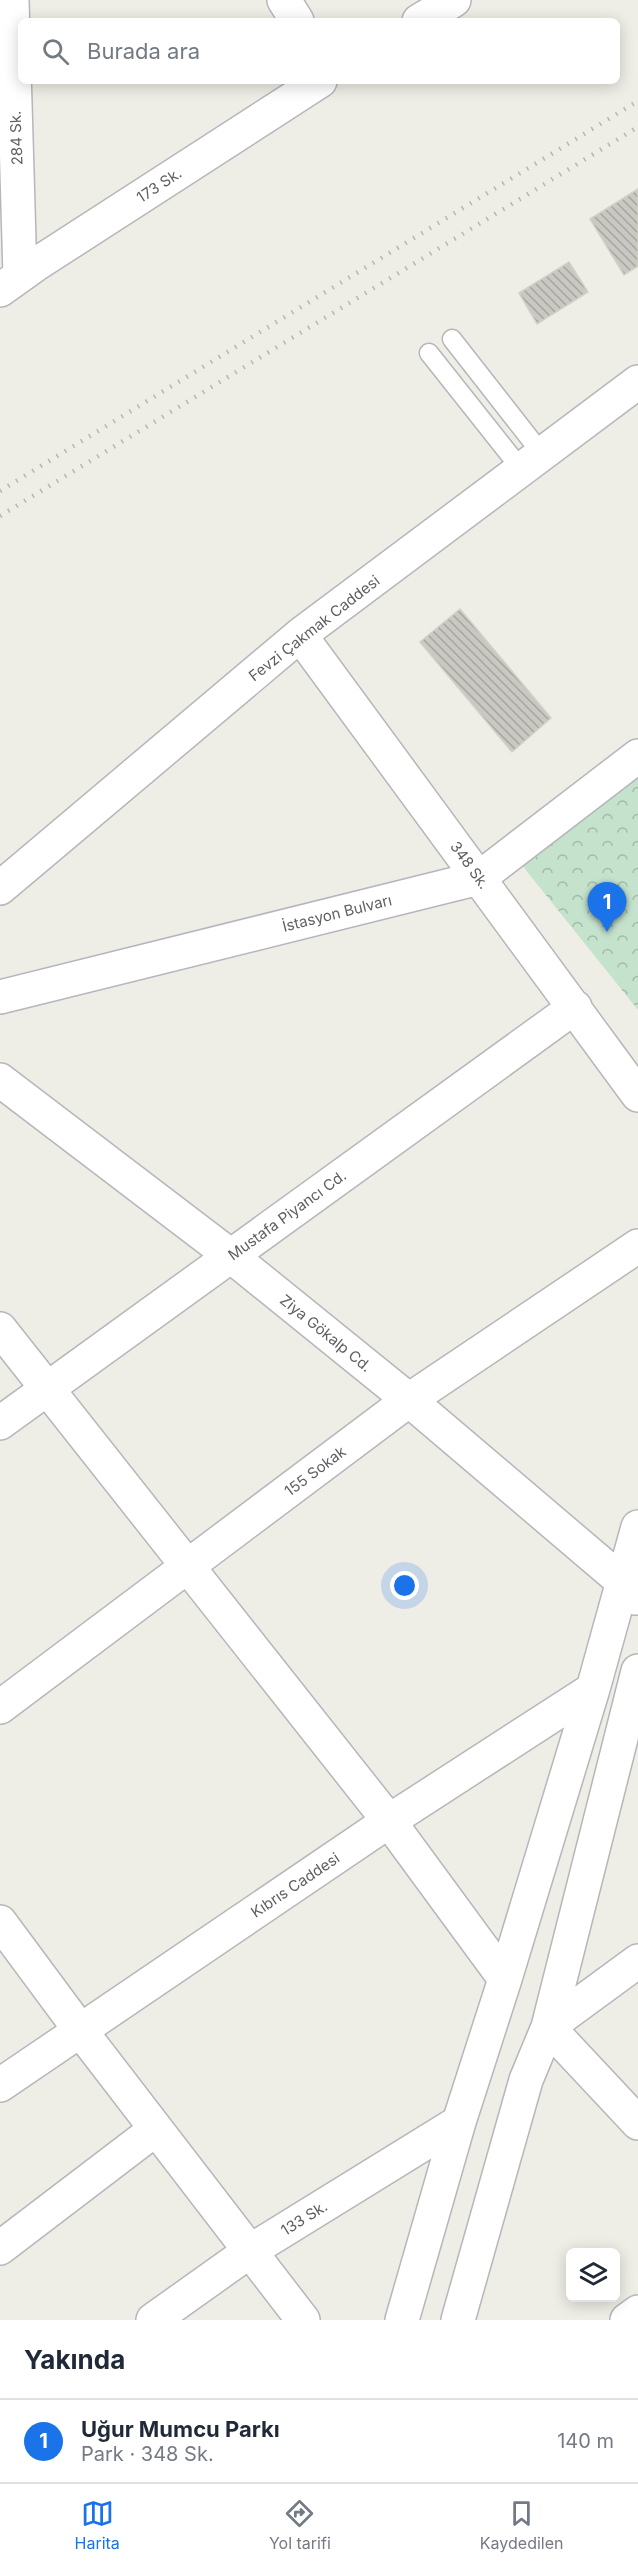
<!DOCTYPE html>
<html lang="tr">
<meta charset="utf-8">
<style>
body{margin:0;font-family:Inter,sans-serif;background:#f6f6f7;color:#1f2937}
.controls{position:absolute;right:18px;bottom:18px;display:grid;overflow:hidden;border-radius:9px;box-shadow:0 3px 15px #0003}
.controls button{width:54px;height:54px;display:grid;place-items:center;padding:0;border:0;border-bottom:2px solid #e0e1e3;background:#fff;color:#1f2937;font:30px sans-serif}
.you{position:absolute;left:405px;top:1586px;width:21px;height:21px;margin:-15px;border:4px solid #fff;border-radius:50%;background:#1a73e8;box-shadow:0 0 0 9px #1a73e833}
.badge{display:grid;place-items:center;width:39px;height:39px;border-radius:50%;background:#1a73e8;color:#fff;font-size:20px;font-weight:700}
.pin{position:absolute;translate:-50% -50px;filter:drop-shadow(0 2px 3px #0008)}
.pin::after{content:'';position:absolute;top:32px;width:21px;height:18px;background:inherit;clip-path:polygon(0 0,100% 0,50% 100%)}
.list{margin:0;padding:0;list-style:none}
h2{display:flex;justify-content:space-between;align-items:center;height:78px;margin:0;padding:0 24px;font-size:26px}
h2 small{font-size:20px;font-weight:400;color:#747a83}
.list li{display:grid;grid-template-columns:39px 1fr auto;gap:18px;align-items:center;box-sizing:border-box;height:84px;padding:0 24px;border-top:2px solid #e0e1e3}
.list b{display:block;font-size:22px;white-space:nowrap}
.list p{margin:0;font-size:20px;white-space:nowrap;color:#747a83}
.list em{font-size:20px;font-style:normal;color:#747a83}
.icon{flex:none;width:33px;height:33px;fill:none;stroke:currentColor;stroke-width:2;stroke-linecap:round;stroke-linejoin:round}
.map{position:relative;flex:none;width:638px;height:2320px;overflow:hidden}
.search{position:absolute;background:#fff;box-shadow:0 3px 15px #0003;left:18px;right:18px;top:18px;height:66px;display:flex;align-items:center;gap:15px;box-sizing:border-box;padding:0 21px;border-radius:9px;color:#747a83;font-size:22px}
.sheet{height:162px;background:#fff}
nav{display:flex;justify-content:space-around;align-items:center;box-sizing:border-box;height:84px;border-top:2px solid #e0e1e3;background:#fff;font-size:16px;color:#747a83}
nav a{display:grid;justify-items:center;gap:3px}
nav .on{color:#1a73e8}
.map>svg:first-child{display:block}
.forest{fill:url(#forest-crowns)}
.building{fill:url(#building-back-hatch);stroke:#d2d1c5;stroke-width:1.5}
.lines{fill:none;stroke-linecap:round;stroke-linejoin:round}
.lane-casing{stroke:#b6b6bb;stroke-width:21}
.street-casing{stroke:#b6b6bb;stroke-width:36}
.lane{stroke:#fff;stroke-width:18}
.street{stroke:#fff;stroke-width:33}
.rail{stroke:#b5b6b6;stroke-width:4.5;stroke-dasharray:1.5 8;stroke-linecap:butt}
.labels{text-anchor:middle;dominant-baseline:central;stroke-width:4.5;stroke-linejoin:round;paint-order:stroke}
.street-label{font-size:15px;fill:#5e5f64;stroke:#fff}
</style>
<div class="map">
<svg width="638" height="2320" viewBox="0 0 638 2320">
<defs>
<pattern id="forest-crowns" width="20" height="18" patternUnits="userSpaceOnUse" patternTransform="scale(1.5)"><rect width="20" height="18" fill="#c5e2cc"/><path d="M2 6a3 3 0 1 1 6 0M12 15a3 3 0 1 1 6 0" fill="none" stroke="#a3baa9"/></pattern>
<pattern id="building-back-hatch" width="6" height="6" patternUnits="userSpaceOnUse" patternTransform="scale(1.5)"><rect width="6" height="6" fill="#c9c8c2"/><path d="M-1 5l2 2M0 0l6 6M5-1l2 2" fill="none" stroke="#a6a6a1"/></pattern>
</defs>
<rect width="100%" height="100%" fill="#eeeee6"/>
<path class="forest" d="M638,759V1010L513,854Z"/>
<path class="building" d="M638,189V266L624,275L590,219Z
M569,262L588,292L537,324L519,293Z
M460,609L551,718L512,752L420,642Z"/>
<g class="lines">
<defs>
<path id="lane" d="M452,339L542,454
M429,353L521,469"/>
<path id="street" d="M12,0L20,276
M284,0L297,21
M419,21L454,0
M0,290L35,265L320,81
M300,635L638,1095
M0,888L300,635L638,382
M0,997L479,878L638,756
M0,1080L231,1256L409,1400L623,1582L635,1598
M0,1329L389,1821L505,1979
M0,1423L575,1007
M0,1707L409,1400L638,1246
M0,1922L80,2030L303,2320
M638,1961L548,2027L638,2123
M0,2085L389,1821L593,1689
M0,2248L156,2129
M153,2320L250,2251L459,2122
M402,2320L459,2122L505,1979L593,1689L638,1527
M458,2320L526,2080L548,2027L638,1671
M627,2320L638,2312"/>
</defs>
<use href="#lane" class="lane-casing"/>
<use href="#street" class="street-casing"/>
<use href="#lane" class="lane"/>
<use href="#street" class="street"/>
<path class="rail" d="M0,491L638,101
M0,516L638,127"/>
</g>
<g class="labels">
<g class="street-label">
<text transform="translate(16 138) rotate(-92)">284 Sk.</text>
<text transform="translate(159 185) rotate(-33)">173 Sk.</text>
<text transform="translate(314 628) rotate(-38)">Fevzi Çakmak Caddesi</text>
<text transform="translate(470 865) rotate(54)">348 Sk.</text>
<text transform="translate(337 913) rotate(-14)">İstasyon Bulvarı</text>
<text transform="translate(287 1215) rotate(-36)">Mustafa Piyancı Cd.</text>
<text transform="translate(326 1333) rotate(39)">Ziya Gökalp Cd.</text>
<text transform="translate(315 1471) rotate(-37)">155 Sokak</text>
<text transform="translate(295 1885) rotate(-34)">Kıbrıs Caddesi</text>
<text transform="translate(304 2218) rotate(-32)">133 Sk.</text>
</g>
</g>
</svg>
<div class="controls">
<button><svg class="icon" aria-label="layers" viewBox="0 0 24 24"><path d="M12 4l9 5-9 5-9-5zM3 14l9 5 9-5"/></svg></button>
</div>
<div class="you"></div>
<div class="pin badge" style="left:607px;top:932px">1</div>
<div class="search"><svg class="icon" aria-label="search" viewBox="0 0 24 24"><circle cx="10" cy="10" r="6"/><path d="M15 15l6 6"/></svg>Burada ara</div>
</div>
<section class="sheet">
<h2>Yakında<small></small></h2>
<ul class="list">
<li><span class="badge">1</span><div><b>Uğur Mumcu Parkı</b><p>Park · 348 Sk.</p></div><em>140 m</em></li>
</ul>
</section>
<nav>
<a class="on"><svg class="icon" aria-label="map" viewBox="0 0 24 24"><path d="M3 6l6-2 6 2 6-2v14l-6 2-6-2-6 2zM9 4v14M15 6v14"/></svg>Harita</a>
<a><svg class="icon" aria-label="directions" viewBox="0 0 24 24"><path d="M12 3l9 9-9 9-9-9zM9 14v-3h6M13 9l2 2-2 2"/></svg>Yol tarifi</a>
<a><svg class="icon" aria-label="saved" viewBox="0 0 24 24"><path d="M7 4h10v16l-5-4-5 4z"/></svg>Kaydedilen</a>
</nav>
